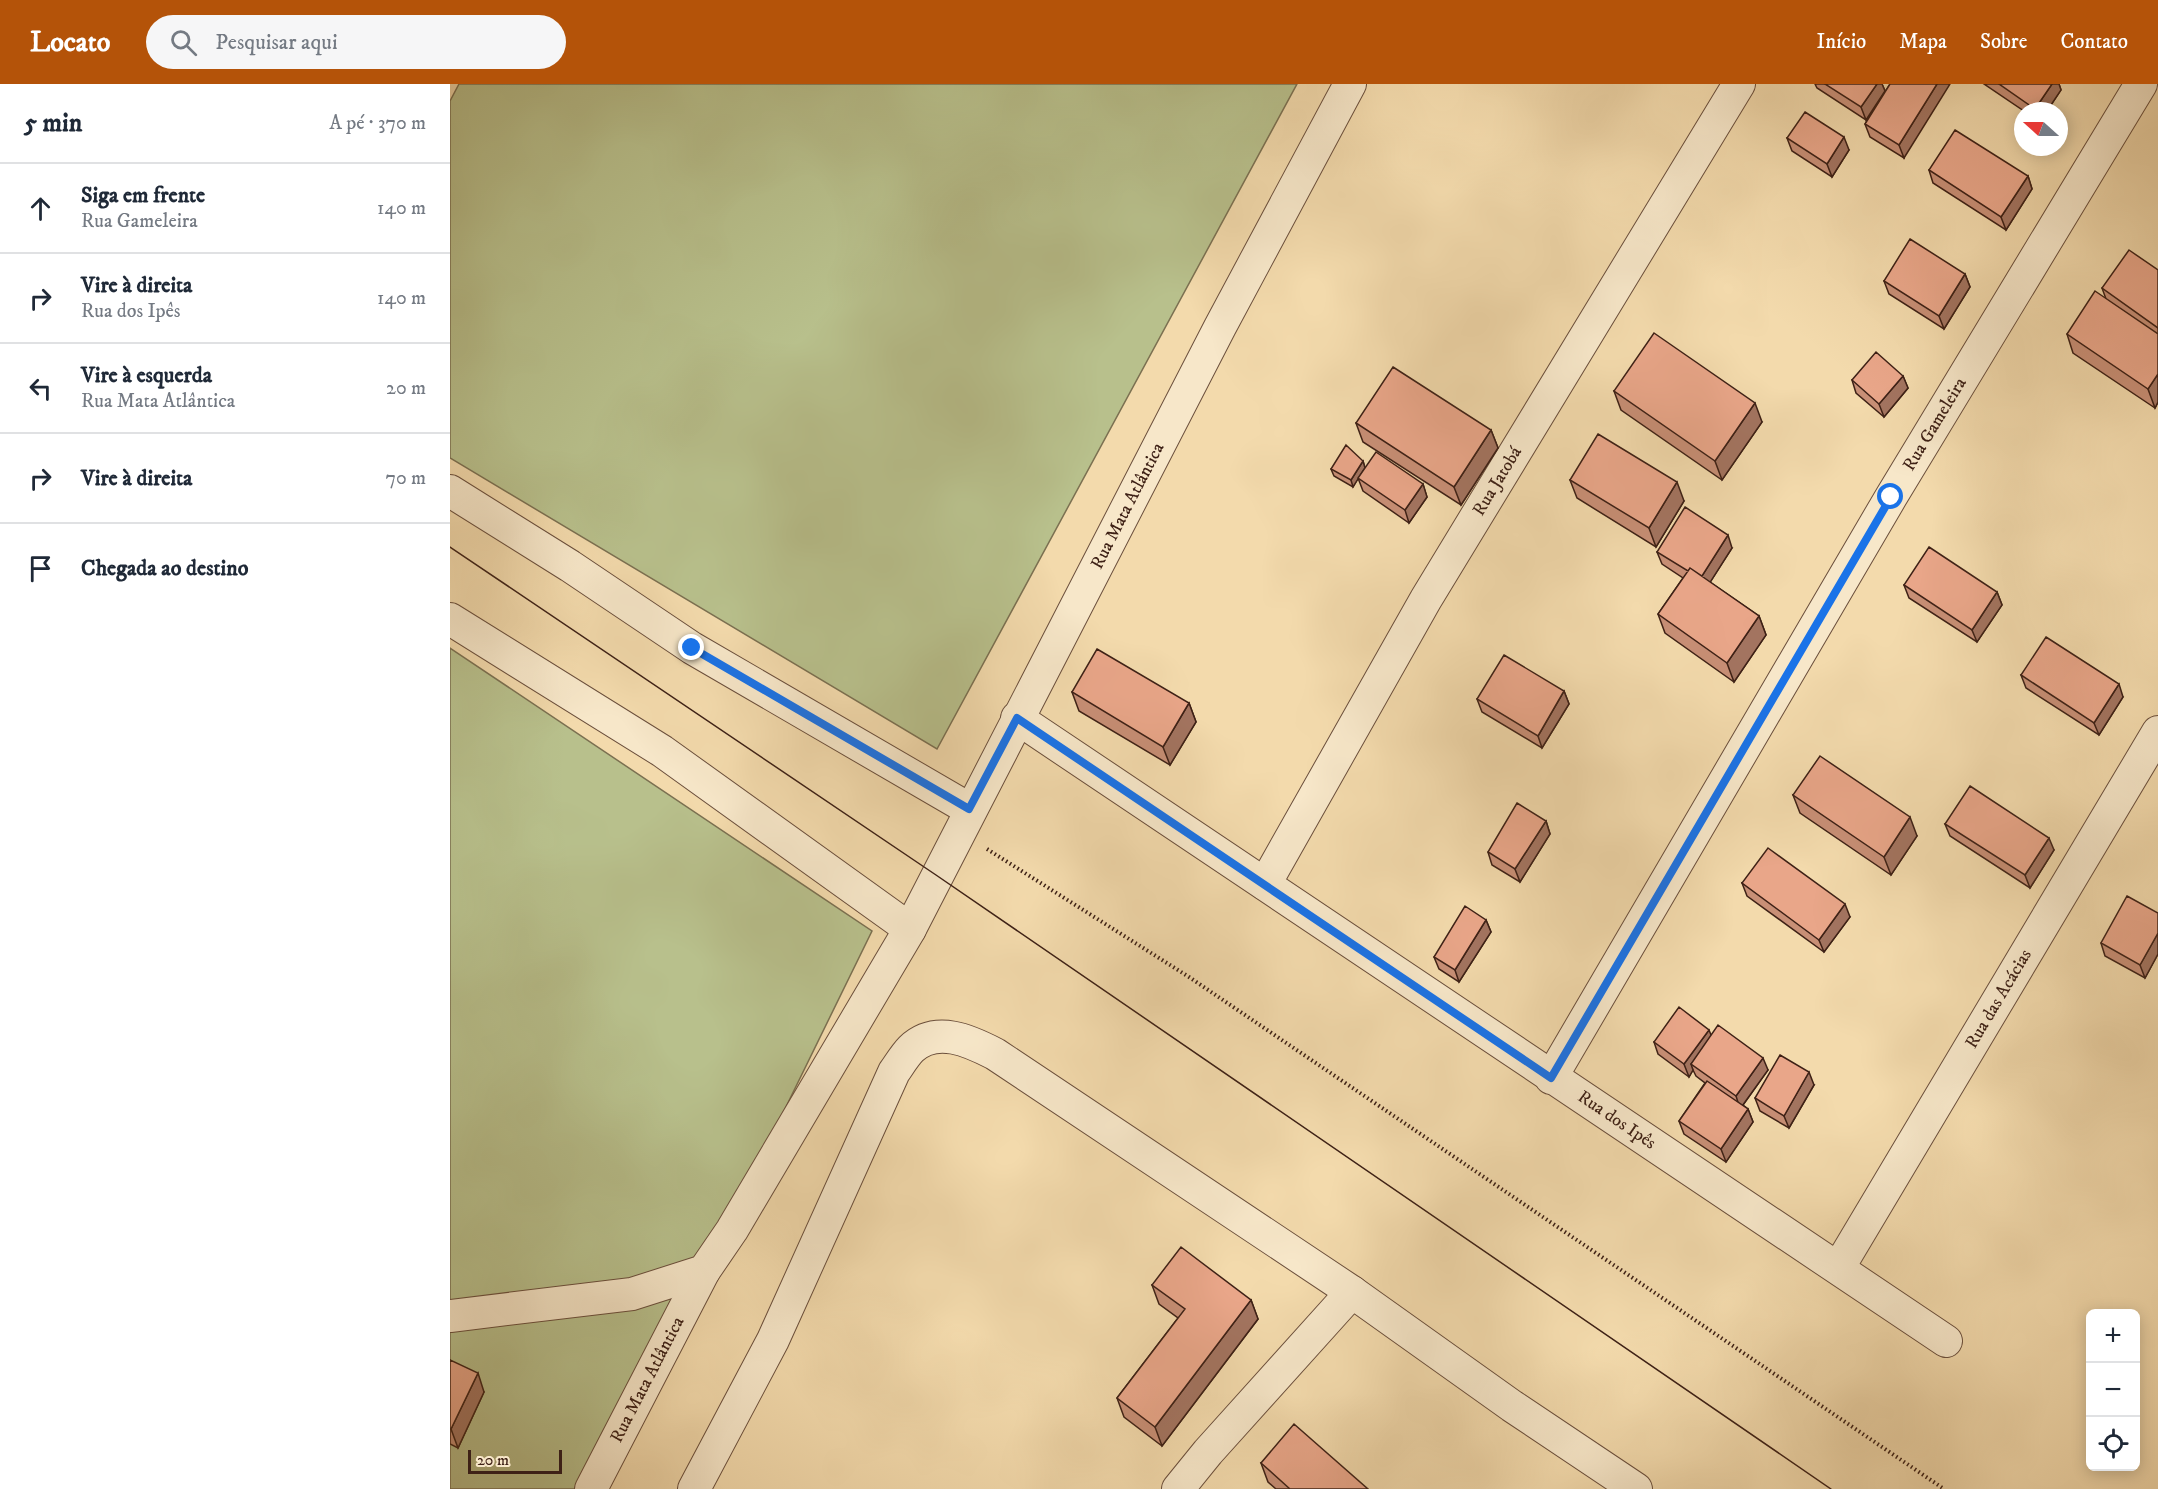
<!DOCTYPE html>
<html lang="pt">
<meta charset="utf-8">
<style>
body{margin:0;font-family:"IM FELL DW Pica",serif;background:#f6f6f7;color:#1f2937}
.controls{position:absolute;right:18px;bottom:18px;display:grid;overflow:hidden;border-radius:9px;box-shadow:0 3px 15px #0003}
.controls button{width:54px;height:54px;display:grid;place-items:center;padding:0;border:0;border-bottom:2px solid #e0e1e3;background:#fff;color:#1f2937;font:30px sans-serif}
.compass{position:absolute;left:1564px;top:18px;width:54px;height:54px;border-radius:50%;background:#fff;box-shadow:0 3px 15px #0003;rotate:291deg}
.scale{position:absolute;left:18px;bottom:15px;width:94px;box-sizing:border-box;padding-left:6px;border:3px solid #3e2116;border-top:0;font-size:16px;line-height:21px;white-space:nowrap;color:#3e2116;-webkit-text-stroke:4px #f7e7c9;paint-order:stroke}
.stop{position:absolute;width:18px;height:18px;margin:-14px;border:4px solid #1a73e8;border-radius:50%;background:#fff}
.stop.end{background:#1a73e8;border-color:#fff;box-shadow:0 2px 6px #0008}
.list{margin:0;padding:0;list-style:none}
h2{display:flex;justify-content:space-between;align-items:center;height:78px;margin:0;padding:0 24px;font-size:26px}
h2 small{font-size:20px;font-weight:400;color:#747a83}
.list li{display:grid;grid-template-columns:39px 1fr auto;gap:18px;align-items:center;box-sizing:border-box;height:90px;padding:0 24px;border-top:2px solid #e0e1e3}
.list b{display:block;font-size:22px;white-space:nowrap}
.list p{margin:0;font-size:20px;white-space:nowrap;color:#747a83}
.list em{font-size:20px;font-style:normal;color:#747a83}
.icon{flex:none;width:33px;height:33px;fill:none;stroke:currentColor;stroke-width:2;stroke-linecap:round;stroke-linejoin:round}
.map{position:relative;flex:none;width:1708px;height:1405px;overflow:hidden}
header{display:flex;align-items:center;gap:36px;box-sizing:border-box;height:84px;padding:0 30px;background:#b45309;color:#fff}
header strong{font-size:28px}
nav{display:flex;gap:33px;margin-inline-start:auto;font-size:21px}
.search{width:420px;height:54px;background:#f6f6f7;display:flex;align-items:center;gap:15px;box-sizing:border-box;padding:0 21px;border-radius:33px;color:#747a83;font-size:22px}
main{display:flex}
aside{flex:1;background:#fff}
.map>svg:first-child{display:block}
.green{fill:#b8c08c;stroke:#7b7051;stroke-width:1.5}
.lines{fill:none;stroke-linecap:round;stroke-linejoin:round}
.minor-casing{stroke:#6b4f3c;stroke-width:34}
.path{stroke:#3e2116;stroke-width:4;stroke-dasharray:1.5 3;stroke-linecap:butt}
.minor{stroke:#f7e7c9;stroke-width:32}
.tram{stroke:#3e2116;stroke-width:1.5}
.wall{fill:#c88f76;stroke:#3e2116;stroke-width:1.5}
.shaded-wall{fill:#a37460;stroke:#3e2116;stroke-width:1.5}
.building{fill:#e9a689;stroke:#3e2116;stroke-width:1.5}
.route{stroke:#1a73e8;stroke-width:8}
.labels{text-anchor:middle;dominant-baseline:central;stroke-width:4.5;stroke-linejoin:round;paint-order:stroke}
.street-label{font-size:18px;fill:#3e2116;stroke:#f7e7c9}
</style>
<header>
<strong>Locato</strong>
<div class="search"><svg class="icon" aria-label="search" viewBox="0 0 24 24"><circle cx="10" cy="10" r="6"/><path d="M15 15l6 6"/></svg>Pesquisar aqui</div>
<nav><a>Início</a><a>Mapa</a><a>Sobre</a><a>Contato</a></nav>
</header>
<main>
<aside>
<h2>5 min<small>A pé · 370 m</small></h2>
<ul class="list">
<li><svg class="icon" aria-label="ahead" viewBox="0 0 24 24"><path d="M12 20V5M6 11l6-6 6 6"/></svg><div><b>Siga em frente</b><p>Rua Gameleira</p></div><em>140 m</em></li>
<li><svg class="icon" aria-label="right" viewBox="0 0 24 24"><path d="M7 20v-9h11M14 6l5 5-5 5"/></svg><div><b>Vire à direita</b><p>Rua dos Ipês</p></div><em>140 m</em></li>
<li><svg class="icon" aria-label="left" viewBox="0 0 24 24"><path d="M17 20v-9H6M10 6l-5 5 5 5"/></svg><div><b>Vire à esquerda</b><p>Rua Mata Atlântica</p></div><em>20 m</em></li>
<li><svg class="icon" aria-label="right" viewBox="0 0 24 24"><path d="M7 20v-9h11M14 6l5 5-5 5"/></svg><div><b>Vire à direita</b></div><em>70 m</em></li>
<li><svg class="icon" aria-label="arrive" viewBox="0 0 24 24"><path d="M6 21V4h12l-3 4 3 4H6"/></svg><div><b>Chegada ao destino</b></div></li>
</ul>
</aside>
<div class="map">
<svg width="1708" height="1405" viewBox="0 0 1708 1405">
<rect width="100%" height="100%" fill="#f3daac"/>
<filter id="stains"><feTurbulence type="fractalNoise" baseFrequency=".00333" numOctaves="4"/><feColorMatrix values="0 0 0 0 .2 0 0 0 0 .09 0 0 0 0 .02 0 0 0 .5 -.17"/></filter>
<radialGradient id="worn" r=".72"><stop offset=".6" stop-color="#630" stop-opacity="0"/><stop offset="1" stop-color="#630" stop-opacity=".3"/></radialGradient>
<path class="green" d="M9,0H847L487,665L0,374V17Z
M0,564L422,847L149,1405H0Z"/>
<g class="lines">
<defs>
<g id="minor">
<path d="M0,407L120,482L242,564L519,725"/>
<path d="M0,535L212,667L460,845"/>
<path id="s1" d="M567,634L1496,1257"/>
<path id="s2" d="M815,800L976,515L1289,0"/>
<path id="s3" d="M1101,994L1441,413L1691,0"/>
<path id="s4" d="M1389,1183L1708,648"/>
<path id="s5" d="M0,1232L182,1210L254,1187L282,1146L460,845L770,243L900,0"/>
<path id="s6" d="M141,1405L254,1187"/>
<path d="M244,1405L323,1256L444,988C449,981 455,971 461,965C486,941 520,957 545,970L902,1208L1062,1322L1186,1405"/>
<path d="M728,1405L758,1368L902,1208"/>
</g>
</defs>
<use href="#minor" class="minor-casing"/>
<path class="path" d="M537,765L739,893L1494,1405"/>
<use href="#minor" class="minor"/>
<path class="tram" d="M0,463L486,791L1381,1405"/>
</g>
<path class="wall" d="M1365,0H1432L1435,7L1416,36L1367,4Z
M1440,0L1454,74L1420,53L1415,40Z
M1534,0H1609L1611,6L1597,27H1574Z
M1337,54L1399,66L1382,93L1342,67Z
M1479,86L1578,92L1582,105L1556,146L1483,99Z
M1708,186V318L1705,324L1623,269L1617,250L1656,215L1652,204Z
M1515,190L1520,203L1494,245L1439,210L1434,197Z
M1453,292L1458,304L1434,333L1406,309L1402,296Z
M1164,307L1312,338L1272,396L1171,326Z
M906,339L1041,346L1048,364L1011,421L913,358Z
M913,377L915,384L973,400L977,413L959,439L913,407L908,394L903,403L884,392L881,385Z
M1120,396L1234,417L1206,463L1127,414Z
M1282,464L1260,498L1309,532L1316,551L1284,598L1215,549L1208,530L1233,494L1212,480L1207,468Z
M1454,501L1547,508L1552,521L1527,558L1459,514Z
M1571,591L1673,613L1649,651L1576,604Z
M1114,607L1119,620L1092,664L1032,628L1027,615Z
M622,608L739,619L746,638L720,681L629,627Z
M1343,711L1467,752L1441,791L1350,729Z
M1096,737L1100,750L1070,798L1042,781L1038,768Z
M1495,740L1604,766L1580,804L1500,752Z
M1292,799L1400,833L1374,868L1297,812Z
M1708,829V870L1695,894L1655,872L1651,859Z
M1036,836L1041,848L1009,898L989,885L984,873Z
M1261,951L1318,986L1293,1021L1298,1025L1303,1038L1276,1078L1234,1050L1229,1037L1255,999L1246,992L1243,986L1239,993L1208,970L1204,958Z
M1364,1001L1339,1044L1310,1027L1305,1014Z
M702,1201L801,1216L808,1235L712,1362L674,1333L667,1314L728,1234L709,1220Z
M0,1276L34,1308L8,1364L0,1360Z
M811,1379L918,1405H826L818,1398Z"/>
<path class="shaded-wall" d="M1427,0H1432L1435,7L1416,36L1411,23Z
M1487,0H1500L1454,74L1449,61Z
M1602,0H1609L1611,6L1597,27H1586L1585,25Z
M1394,53L1399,66L1382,93L1377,80Z
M1578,92L1582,105L1556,146L1551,133Z
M1515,190L1520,203L1494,245L1489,232Z
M1708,290V318L1705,324L1698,305Z
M1453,292L1458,304L1434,333L1429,320Z
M1305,319L1312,338L1272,396L1265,377Z
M1041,346L1048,364L1011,421L1004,403Z
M913,377L915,384L903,403L901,396Z
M1227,398L1234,417L1206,463L1199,444Z
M973,400L977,413L959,439L955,426Z
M1278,451L1282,464L1254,508L1250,495Z
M1547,508L1552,521L1527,558L1522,546Z
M1309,532L1316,551L1284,598L1277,579Z
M1669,600L1673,613L1649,651L1644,639Z
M1114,607L1119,620L1092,664L1088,652Z
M739,619L746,638L720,681L713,663Z
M1460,733L1467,752L1441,791L1434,773Z
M1096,737L1100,750L1070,798L1065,785Z
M1599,754L1604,766L1580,804L1575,791Z
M1395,820L1400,833L1374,868L1369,856Z
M1036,836L1041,848L1009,898L1005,886Z
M1708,849V870L1695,894L1690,881Z
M1259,946L1264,958L1241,980L1243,986L1239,993L1234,980Z
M1313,974L1318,986L1290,1025L1286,1012Z
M1359,988L1364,1001L1339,1044L1334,1032Z
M1298,1025L1303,1038L1276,1078L1271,1065Z
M801,1216L808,1235L712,1362L705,1343Z
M28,1289L34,1308L8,1364L1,1345Z"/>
<path class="building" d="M1375,0H1427L1411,23Z
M1440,0H1487L1449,61L1415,40Z
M1549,0H1602L1585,25Z
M1355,28L1394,53L1377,80L1337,54Z
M1505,46L1578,92L1551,133L1479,86Z
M1460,155L1515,190L1489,232L1434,197Z
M1679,166L1708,186V244L1652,204Z
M1645,207L1708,250V290L1698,305L1617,250Z
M1204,249L1305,319L1265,377L1164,307Z
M1426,268L1453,292L1429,320L1402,296Z
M943,283L1041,346L1004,403L906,339Z
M1148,350L1227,398L1199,444L1120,396Z
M896,361L913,377L901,396L881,385Z
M926,368L973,400L955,426L908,394Z
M1235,423L1278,451L1252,492L1240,484L1238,487L1207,468Z
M1479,463L1547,508L1522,546L1454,501Z
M1240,484L1309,532L1277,579L1208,530Z
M1596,553L1669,600L1644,639L1571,591Z
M647,565L739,619L713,663L622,608Z
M1054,571L1114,607L1088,652L1027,615Z
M1370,672L1460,733L1434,773L1343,711Z
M1520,702L1599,754L1575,791L1495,740Z
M1067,719L1096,737L1065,785L1038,768Z
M1318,764L1395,820L1369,856L1292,799Z
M1677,812L1708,829V849L1690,881L1651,859Z
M1015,822L1036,836L1005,886L984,873Z
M1229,923L1259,946L1234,980L1204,958Z
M1268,941L1313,974L1286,1012L1241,980Z
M1330,971L1359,988L1334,1032L1305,1014Z
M1257,997L1298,1025L1271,1065L1229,1037Z
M731,1163L801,1216L705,1343L667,1314L735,1225L702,1201Z
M0,1276L28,1289L1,1345H0Z
M844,1340L918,1405H840L811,1379Z"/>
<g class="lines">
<path class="route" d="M242,564L519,725L567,634L1101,994L1441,413"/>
</g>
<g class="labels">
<g class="street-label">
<text stroke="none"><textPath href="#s3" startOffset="758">Rua Gameleira</textPath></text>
<text stroke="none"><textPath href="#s2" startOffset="465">Rua Jatobá</textPath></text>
<text stroke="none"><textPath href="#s5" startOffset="1134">Rua Mata Atlântica</textPath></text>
<text stroke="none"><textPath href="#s4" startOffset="312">Rua das Acácias</textPath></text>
<text stroke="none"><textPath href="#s1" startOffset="722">Rua dos Ipês</textPath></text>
<text stroke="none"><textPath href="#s6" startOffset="123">Rua Mata Atlântica</textPath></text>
</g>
</g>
<rect width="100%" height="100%" filter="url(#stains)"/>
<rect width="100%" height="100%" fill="url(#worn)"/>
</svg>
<div class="controls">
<button>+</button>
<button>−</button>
<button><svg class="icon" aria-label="locate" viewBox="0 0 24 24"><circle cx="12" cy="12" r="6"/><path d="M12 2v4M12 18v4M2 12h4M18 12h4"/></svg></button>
</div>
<svg class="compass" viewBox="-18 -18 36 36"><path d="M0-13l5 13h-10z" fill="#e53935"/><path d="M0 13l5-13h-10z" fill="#747a83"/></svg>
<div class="scale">20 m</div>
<div class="stop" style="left:1441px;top:413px"></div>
<div class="stop end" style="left:242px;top:564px"></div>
</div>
</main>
